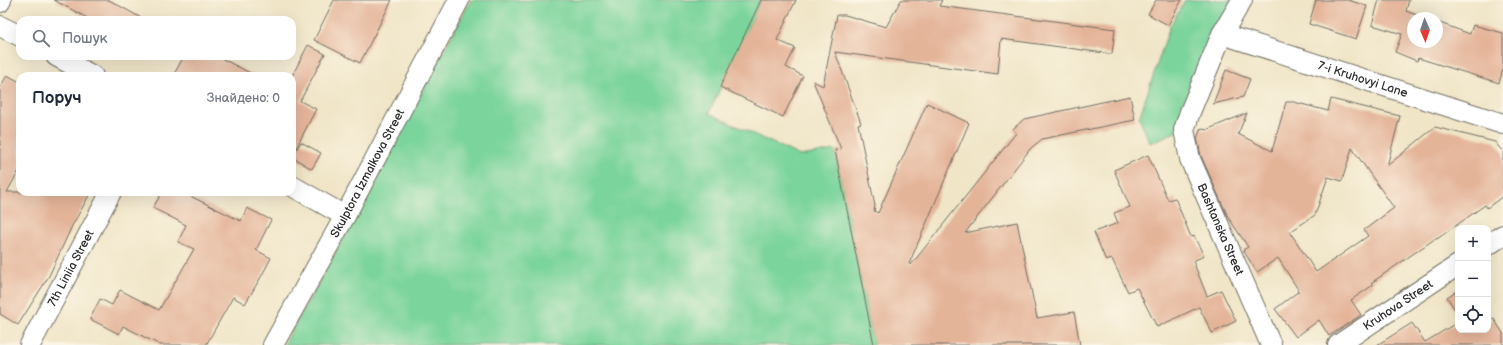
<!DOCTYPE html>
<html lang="uk">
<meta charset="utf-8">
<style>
body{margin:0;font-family:"Balsamiq Sans",sans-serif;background:#f2f2f3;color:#1f2937}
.controls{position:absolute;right:12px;bottom:12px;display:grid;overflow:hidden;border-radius:8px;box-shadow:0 4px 16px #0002}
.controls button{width:36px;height:36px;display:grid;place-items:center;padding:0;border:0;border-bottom:1px solid #e0e1e3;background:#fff;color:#1f2937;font:20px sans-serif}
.compass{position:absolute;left:1407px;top:12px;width:36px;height:36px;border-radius:50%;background:#fff;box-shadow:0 4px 16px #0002;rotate:178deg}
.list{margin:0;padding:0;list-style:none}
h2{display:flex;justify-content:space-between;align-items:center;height:52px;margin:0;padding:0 16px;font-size:17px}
h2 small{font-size:13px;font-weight:400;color:#747a83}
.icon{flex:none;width:22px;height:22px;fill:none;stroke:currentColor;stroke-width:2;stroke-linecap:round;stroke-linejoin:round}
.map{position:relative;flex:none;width:1503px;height:345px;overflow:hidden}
.search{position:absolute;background:#fff;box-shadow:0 4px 16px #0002;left:16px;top:16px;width:280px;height:44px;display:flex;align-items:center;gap:10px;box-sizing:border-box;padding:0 14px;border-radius:12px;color:#747a83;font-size:15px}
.panel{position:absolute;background:#fff;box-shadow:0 4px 16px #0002;left:16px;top:72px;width:280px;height:124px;border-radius:12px}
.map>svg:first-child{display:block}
.green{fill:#7ad49b;stroke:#528063}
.building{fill:#e4b499;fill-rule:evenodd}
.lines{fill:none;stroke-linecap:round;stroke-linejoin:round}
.minor-casing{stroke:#706c62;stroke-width:22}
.minor{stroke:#fff;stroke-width:20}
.labels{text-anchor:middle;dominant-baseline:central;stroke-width:3;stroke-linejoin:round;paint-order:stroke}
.street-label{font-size:12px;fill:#2b2b2b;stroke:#fcf5e5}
</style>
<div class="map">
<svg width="1503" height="345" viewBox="0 0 1503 345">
<rect width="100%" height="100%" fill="#fcf5e5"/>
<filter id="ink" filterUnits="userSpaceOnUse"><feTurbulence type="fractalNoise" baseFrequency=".025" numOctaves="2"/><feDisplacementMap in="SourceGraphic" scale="8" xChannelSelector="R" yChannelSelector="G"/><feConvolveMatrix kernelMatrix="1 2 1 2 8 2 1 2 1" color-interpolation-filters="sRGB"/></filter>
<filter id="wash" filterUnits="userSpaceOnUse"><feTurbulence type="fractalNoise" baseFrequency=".012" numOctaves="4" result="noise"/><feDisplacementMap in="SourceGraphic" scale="16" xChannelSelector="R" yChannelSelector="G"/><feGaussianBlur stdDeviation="0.9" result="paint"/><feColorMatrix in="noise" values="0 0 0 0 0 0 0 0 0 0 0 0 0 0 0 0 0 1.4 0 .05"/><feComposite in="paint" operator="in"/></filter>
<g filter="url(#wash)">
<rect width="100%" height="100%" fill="#f0e5c7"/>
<path class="green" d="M471,0H761L709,113L800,156L835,150L874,345H284L352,222Z
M1185,0H1234L1180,130L1150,143L1139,118L1170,26Z"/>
<g id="blocks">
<path class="building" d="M54,0H109L145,20H91Z
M334,0H392L360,63L314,40Z
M761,0H796L777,40L795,48L786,67L803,76L783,117L720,87Z
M901,0H942L939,6L1115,29L1112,54L1001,39L998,74L835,52L861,123L858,124L875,206L874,211L878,213L927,103L969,123L909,264L911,265L1016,133L1013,129L1024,119L1130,96L1135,120L1042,139L1031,148L965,233L1017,222L1037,318L1074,312L1080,345H874L835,150L841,149L813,81L823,86L837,15H845L886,27Z
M1156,0H1182L1168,25L1148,14Z
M1316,0H1348L1367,6L1356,39L1309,24Z
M1379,0H1409L1406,11L1425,18H1413V42H1437V22L1470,34L1473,25L1503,33V69L1499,83L1418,58L1417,61L1395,52L1402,34L1372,25Z
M308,45L325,54L300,101L316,109L292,156V76Z
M184,56H217L256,76H173Z
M1226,70L1250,79L1243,97L1213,104Z
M7,75L20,82V169L7,192H91L72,226L49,276L18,325L0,314V88Z
M1331,99L1400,116L1387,166L1435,127L1495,142L1503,152V196L1487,208L1485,205L1437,239L1436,238L1371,283L1373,285L1351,300L1361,315L1329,336L1319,320L1296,337L1275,309L1299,291L1278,258L1257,272L1243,250L1248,247L1228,217L1201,156L1197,138L1201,128L1206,130L1247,113L1238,134L1272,151L1286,102H1294L1328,111ZM1352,148L1394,208L1364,230L1368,236L1316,272L1290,232L1315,215L1328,177L1342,181Z
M301,142L321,153L312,169L292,157Z
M1148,155L1168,200L1175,198L1191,237L1194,236L1204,256L1193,261L1207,296L1221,290L1236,321L1212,333L1199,307L1157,327L1137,288L1128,292L1112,259L1106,261L1094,232L1118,223L1114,213L1130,207L1114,170Z
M162,192H182L241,221L247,208L271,220L256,250L271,258L261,277L245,304L233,297L206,345H160L123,326L119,334L90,319L100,299L112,305L120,290L159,310L194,249L178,242L186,225L153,208Z
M1458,290V315L1447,297Z
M1494,319L1503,333V345H1377L1412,323L1425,342L1458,322V330H1488V320L1489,322Z"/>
</g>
</g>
<g filter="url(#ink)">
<use href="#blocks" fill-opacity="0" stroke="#706c62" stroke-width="1"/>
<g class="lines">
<defs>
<g id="minor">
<path id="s1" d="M1242,0L1222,34L1190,112L1184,130L1190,159L1271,345"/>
<path d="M0,2L1,0"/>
<path d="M0,26L20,36"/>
<path id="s2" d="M1222,34L1503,124"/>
<path d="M56,56L93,76"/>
<path d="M292,186L345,216"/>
<path d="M1488,245L1503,235"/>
<path id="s3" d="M30,345L111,192"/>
<path id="s4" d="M273,345L345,216L459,0"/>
<path id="s5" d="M1338,345L1458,265"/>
</g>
</defs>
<use href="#minor" class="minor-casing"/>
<use href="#minor" class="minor"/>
</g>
</g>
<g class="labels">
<g class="street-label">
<text stroke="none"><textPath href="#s2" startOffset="148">7-i Kruhovyi Lane</textPath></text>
<text stroke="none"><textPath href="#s4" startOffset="196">Skulptora Izmalkova Street</textPath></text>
<text stroke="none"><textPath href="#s1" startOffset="249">Bashtanska Street</textPath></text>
<text stroke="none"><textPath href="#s3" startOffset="87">7th Liniia Street</textPath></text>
<text stroke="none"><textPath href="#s5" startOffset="72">Kruhova Street</textPath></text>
</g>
</g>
</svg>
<div class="controls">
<button>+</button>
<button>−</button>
<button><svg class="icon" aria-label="locate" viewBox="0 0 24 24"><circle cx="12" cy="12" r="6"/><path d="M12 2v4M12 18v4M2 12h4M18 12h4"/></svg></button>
</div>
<svg class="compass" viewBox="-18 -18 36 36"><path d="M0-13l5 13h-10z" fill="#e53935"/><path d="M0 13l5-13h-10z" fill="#747a83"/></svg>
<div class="search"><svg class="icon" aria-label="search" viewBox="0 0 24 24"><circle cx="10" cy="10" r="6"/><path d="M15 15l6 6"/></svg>Пошук</div>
<section class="panel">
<h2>Поруч<small>Знайдено: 0</small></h2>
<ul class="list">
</ul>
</section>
</div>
